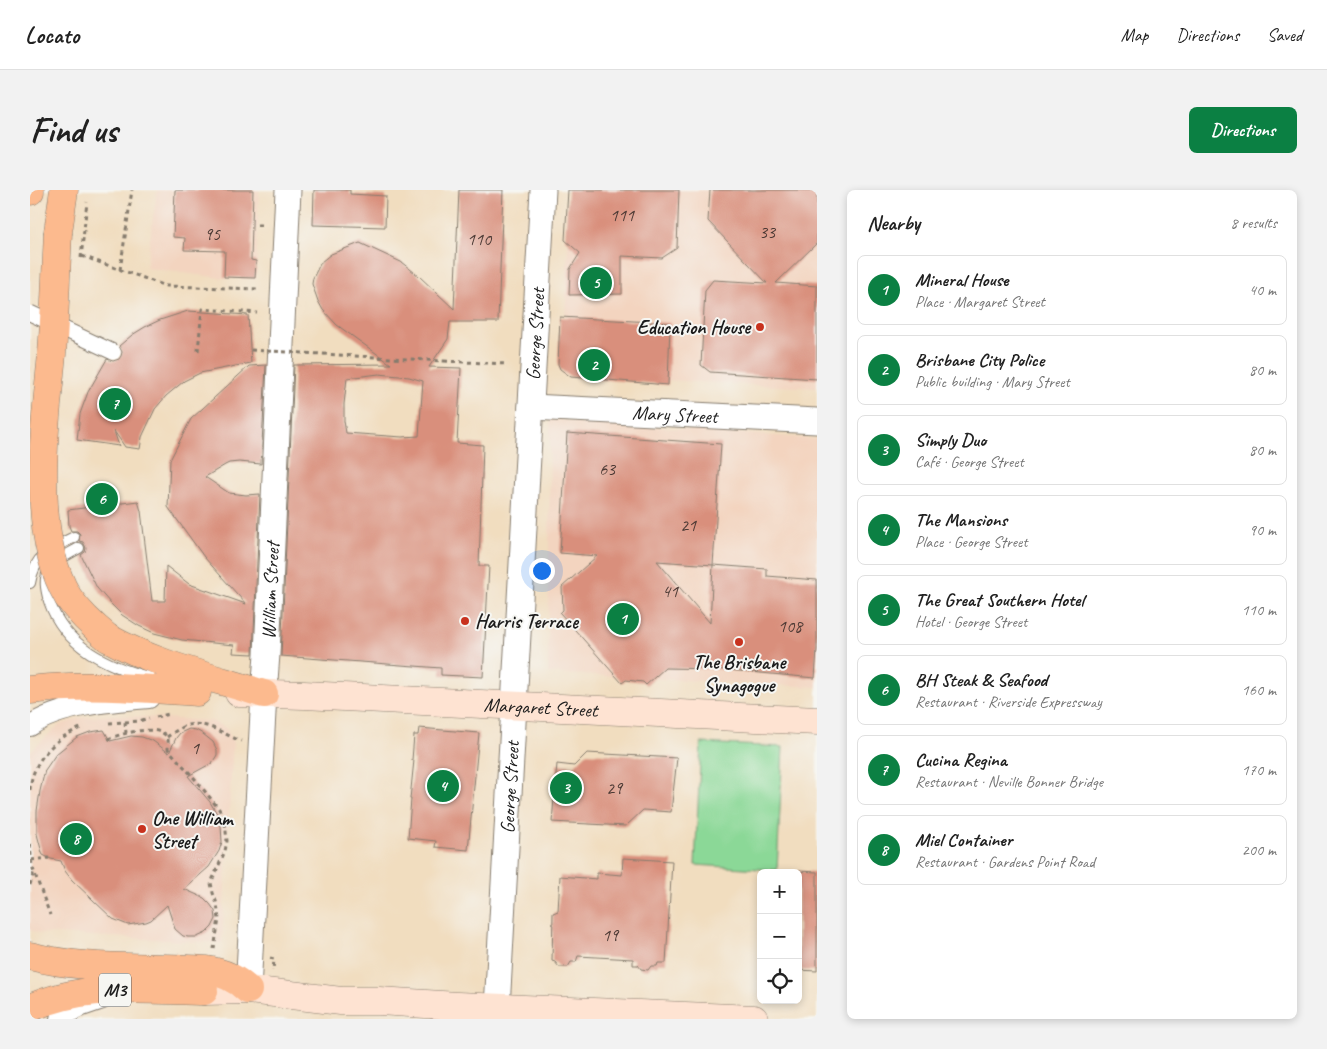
<!DOCTYPE html>
<meta charset="utf-8">
<style>
body{margin:0;font-family:Caveat,sans-serif;background:#f2f2f2;color:#222}
.controls{position:absolute;right:15px;bottom:15px;display:grid;overflow:hidden;border-radius:8px;box-shadow:0 2px 8px #0003}
.controls button{width:45px;height:45px;display:grid;place-items:center;padding:0;border:0;border-bottom:1px solid #e0e0e0;background:#fff;color:#222;font:25px sans-serif}
.you{position:absolute;left:511px;top:380px;width:18px;height:18px;margin:-12px;border:4px solid #fff;border-radius:50%;background:#1a73e8;box-shadow:0 0 0 8px #1a73e833}
.badge{display:grid;place-items:center;width:32px;height:32px;border-radius:50%;background:#0b8043;color:#fff;font-size:16px;font-weight:700}
.pin{position:absolute;translate:-50% -50%;border:2px solid #fff;box-shadow:0 1px 5px #0006}
.list{margin:0;padding:0;list-style:none}
h2{display:flex;justify-content:space-between;align-items:center;height:65px;margin:0;padding:0 20px;font-size:21px}
h2 small{font-size:16px;font-weight:400;color:#767676}
.list li{display:grid;grid-template-columns:32px 1fr auto;gap:15px;align-items:center;box-sizing:border-box;height:70px;margin:0 10px 10px;padding:0 10px;border:1px solid #e0e0e0;border-radius:8px}
.list b{display:block;font-size:19px;white-space:nowrap}
.list p{margin:0;font-size:16px;white-space:nowrap;color:#767676}
.list em{font-size:16px;font-style:normal;color:#767676}
.icon{flex:none;width:28px;height:28px;fill:none;stroke:currentColor;stroke-width:2;stroke-linecap:round;stroke-linejoin:round}
.map{position:relative;flex:none;width:787px;height:829px;overflow:hidden;border-radius:8px}
header{display:flex;align-items:center;gap:30px;box-sizing:border-box;height:70px;padding:0 25px;background:#fff;border-bottom:1px solid #e0e0e0}
header strong{font-size:24px}
nav{display:flex;gap:28px;margin-inline-start:auto;font-size:18px}
.intro{display:flex;align-items:center;justify-content:space-between;box-sizing:border-box;height:120px;padding:0 30px}
h1{margin:0;font-size:35px}
.button{padding:12px 22px;border-radius:8px;background:#0b8043;color:#fff;font-size:18px;font-weight:700}
main{display:flex;gap:30px;padding:0 30px}
aside{flex:1;background:#fff;border-radius:8px;box-shadow:0 2px 8px #0003}
.map>svg:first-child{display:block}
.built{fill:#f3d4bf}
.green{fill:#8bd897;stroke:#547a5a}
.pier{fill:#f1ddbf}
.building{fill:#d98f7c;fill-rule:evenodd}
.lines{fill:none;stroke-linecap:round;stroke-linejoin:round}
.service-casing{stroke:#867c6e;stroke-width:12}
.minor-casing{stroke:#867c6e;stroke-width:22}
.tertiary-casing{stroke:#867c6e;stroke-width:27}
.secondary-casing{stroke:#867c6e;stroke-width:29}
.motorway-casing{stroke:#867c6e;stroke-width:29}
.path{stroke:#867c6e;stroke-width:3;stroke-dasharray:4 4;stroke-linecap:butt}
.service{stroke:#fff;stroke-width:10}
.minor{stroke:#fff;stroke-width:20}
.tertiary{stroke:#fff;stroke-width:25}
.secondary{stroke:#fee3d2;stroke-width:28}
.motorway{stroke:#fcba8e;stroke-width:28}
.pedestrian-bridge-casing{stroke:#867c6e;stroke-width:17;stroke-linecap:butt}
.motorway-bridge-casing{stroke:#867c6e;stroke-width:29;stroke-linecap:butt}
.path-bridge{stroke:#867c6e;stroke-width:3;stroke-dasharray:4 4;stroke-linecap:butt}
.pedestrian-bridge{stroke:#fff;stroke-width:15}
.motorway-bridge{stroke:#fcba8e;stroke-width:28}
.poi-dot{fill:#c8321e;stroke:#f6f6f2;stroke-width:2}
.labels{text-anchor:middle;dominant-baseline:central;stroke-width:4;stroke-linejoin:round;paint-order:stroke}
.number-label{font-size:18px;fill:#4b3934}
.shield{fill:#f6f6f2;stroke:#5d5d5c;stroke-width:1}
.shield-label{font-size:19px;font-weight:bold;fill:#1c1c1c}
.poi-label{font-size:20px;font-weight:bold;fill:#1c1c1c;stroke:#f6f6f2;text-anchor:start}
.street-label{font-size:20px;fill:#1c1c1c;stroke:#f6f6f2}
</style>
<header>
<strong>Locato</strong>
<nav><a>Map</a><a>Directions</a><a>Saved</a></nav>
</header>
<div class="intro"><h1>Find us</h1><a class="button">Directions</a></div>
<main>
<div class="map">
<svg width="787" height="829" viewBox="0 0 787 829">
<rect width="100%" height="100%" fill="#f6f6f2"/>
<filter id="ink" filterUnits="userSpaceOnUse"><feTurbulence type="fractalNoise" baseFrequency=".02" numOctaves="2"/><feDisplacementMap in="SourceGraphic" scale="10" xChannelSelector="R" yChannelSelector="G"/><feConvolveMatrix kernelMatrix="1 2 1 2 8 2 1 2 1" color-interpolation-filters="sRGB"/></filter>
<filter id="wash" filterUnits="userSpaceOnUse"><feTurbulence type="fractalNoise" baseFrequency=".0096" numOctaves="4" result="noise"/><feDisplacementMap in="SourceGraphic" scale="20" xChannelSelector="R" yChannelSelector="G"/><feGaussianBlur stdDeviation="1.12" result="paint"/><feColorMatrix in="noise" values="0 0 0 0 0 0 0 0 0 0 0 0 0 0 0 0 0 1.4 0 .05"/><feComposite in="paint" operator="in"/></filter>
<g filter="url(#wash)">
<rect width="100%" height="100%" fill="#f1ddbf"/>
<path class="built" d="M127,0H229L226,89L191,88L116,78Z
M540,0H787V198L533,185Z
M520,229L787,249V497L518,483Z
M83,525L182,531L196,538L203,551L192,753L9,743L0,740V562L29,535L50,528Z"/>
<path class="green" d="M671,553L753,557L747,680L665,675Z"/>
<path class="pier" d="M0,0H22L2,50L0,52Z"/>
<g id="blocks">
<path class="building" d="M145,0H223L221,70L226,71L225,88L194,87L195,61L154,60L155,48L143,47Z
M284,0H320V4L356,6L355,37L283,35Z
M429,0H473L468,132H420L418,149L399,177L431,178L427,253L453,255L449,376H459L453,487L411,485V478L251,466L264,175L361,174L307,135L293,120L288,111L282,94L283,88L291,72L301,64L330,53L371,72L389,86L424,119ZM349,184L379,187L393,191L389,246L372,247L316,243L314,231V214L317,188Z
M538,0H649L647,58L632,68L592,66V104L539,105L540,79L550,63L535,50Z
M680,0H787V53L746,93L787,96V189L680,182L671,175L675,100L683,90L737,93L678,31Z
M158,121L218,125L221,173L170,183L154,191L136,206L125,219L112,247L110,259L95,257L84,241L89,256L47,250L50,224L58,202L77,169L83,171L89,169L91,166L92,162L89,156L102,145L115,137L130,130Z
M530,127L640,133L638,195L541,187L530,179L528,174Z
M236,175L231,274L209,272L199,273L195,275L175,287L199,303L216,305L230,304L223,464L203,463L204,455L152,450L124,443L109,436L92,425L81,414L67,398L51,365L55,362L56,358L53,352L49,351L50,344L47,341H41L39,336L38,320L108,311L111,321L122,411H135L136,376L159,394L216,414L174,367L138,317L140,270L161,229L219,176Z
M537,243L691,254L683,375L737,379V386L787,390V459L785,488L687,479L635,478L616,495L613,492L596,490L592,493L530,423L533,420L532,397L567,366L530,363ZM627,371L683,375L680,433Z
M389,538L449,543L438,660L405,657L406,651L378,648L381,609H380L384,570H382L384,545H388Z
M159,539L166,540L173,544L183,552L187,560V565L182,573L158,586L180,612L187,624L191,636L192,652L189,661L179,677L154,699L174,708L180,714L185,721L186,729L182,737L176,743L167,747H158L153,746L145,739L137,715L121,730L116,732L98,735L83,729L42,690L35,681L31,671L21,669L13,665L12,663L7,644V621L10,601L15,580L26,564L47,547L60,542L74,540L80,551L101,546L112,547L123,551L139,563L146,548L150,543Z
M557,563L647,568L641,622L613,620L596,636L522,632L527,574L544,576Z
M593,668L642,671L636,773H628L627,776H621L618,780L611,779L608,775H603V769L548,766L546,772H541L538,777H529L525,772L522,771L523,723L528,721L530,686L567,689V683L592,685Z
M768,681L787,682V781L768,780Z"/>
</g>
</g>
<g filter="url(#ink)">
<use href="#blocks" fill-opacity="0" stroke="#867c6e" stroke-width="1"/>
<g class="lines">
<defs>
<path id="service" d="M49,358C39,364 27,369 20,378C13,388 16,400 19,411C35,457 78,477 122,488
M0,393C4,366 21,358 44,347"/>
<path id="minor" d="M0,536C29,515 83,511 119,508
M30,829L46,818L72,809"/>
<g id="tertiary">
<path id="s1" d="M501,217L787,231"/>
<path id="s2" d="M218,800L234,504L237,464L258,0"/>
<path id="s3" d="M467,818L513,0"/>
</g>
<g id="secondary">
<path id="s4" d="M209,503L274,505L787,531"/>
<path d="M174,801L218,800L311,811H349L427,816L724,829"/>
</g>
<path id="motorway" d="M0,1V0
M28,42L34,0
M78,448C127,475 181,487 234,504
M0,500C55,493 111,498 167,502
M0,766C57,781 117,775 176,780C192,782 206,788 218,800
M0,818C54,793 115,800 174,801"/>
</defs>
<use href="#service" class="service-casing"/>
<use href="#minor" class="minor-casing"/>
<use href="#tertiary" class="tertiary-casing"/>
<use href="#secondary" class="secondary-casing"/>
<use href="#motorway" class="motorway-casing"/>
<path class="path" d="M227,35H233
M52,66L136,96L228,99
M51,68L57,12
M90,80L102,0
M168,161L172,119L227,123
M414,171L477,174
M126,527L139,524
M95,532L96,543
M79,533L109,531L119,528
M137,547C143,543 150,537 158,535C177,531 195,545 211,551
M78,549C90,544 128,533 137,547C139,550 138,555 138,559L165,589L189,619L195,632L197,651L195,661L181,693L183,703L187,714L189,729L184,759
M0,600C2,570 26,547 53,537
M0,654L2,676L20,725
M1,670L19,668
M0,695L4,681
M240,768L244,769L243,781"/>
<use href="#service" class="service"/>
<use href="#minor" class="minor"/>
<use href="#tertiary" class="tertiary"/>
<use href="#secondary" class="secondary"/>
<use href="#motorway" class="motorway"/>
<defs>
<path id="pedestrian-bridge" d="M0,123L83,162"/>
<path id="motorway-bridge" d="M28,42C26,83 25,124 22,164C15,237 0,343 38,407C49,423 63,436 78,448"/>
</defs>
<use href="#pedestrian-bridge" class="pedestrian-bridge-casing"/>
<use href="#motorway-bridge" class="motorway-bridge-casing"/>
<path class="path-bridge" d="M221,160L414,171"/>
<use href="#pedestrian-bridge" class="pedestrian-bridge"/>
<use href="#motorway-bridge" class="motorway-bridge"/>
</g>
</g>
<g class="poi-dot">
<circle cx="730" cy="137" r="5"/>
<circle cx="435" cy="431" r="5"/>
<circle cx="709" cy="452" r="5"/>
<circle cx="112" cy="639" r="5"/>
</g>
<g class="labels">
<g class="number-label">
<text x="592" y="25">111</text>
<text x="737" y="42">33</text>
<text x="182" y="44">95</text>
<text x="449" y="49">110</text>
<text x="577" y="279">63</text>
<text x="658" y="335">21</text>
<text x="640" y="401">41</text>
<text x="760" y="436">108</text>
<text x="165" y="558">1</text>
<text x="584" y="598">29</text>
<text x="580" y="745">19</text>
</g>
<rect class="shield" x="69" y="783.5" width="32" height="33" rx="4"/>
<g class="shield-label">
<text x="85" y="800">M3</text>
</g>
<g class="poi-label">
<text x="720" y="137" text-anchor="end">Education House</text>
<text x="445" y="431">Harris Terrace</text>
<text x="709" y="472" text-anchor="middle">The Brisbane<tspan x="709" dy="23">Synagogue</tspan></text>
<text x="122" y="628">One William<tspan x="122" dy="23">Street</tspan></text>
</g>
<g class="street-label">
<text stroke="none"><textPath href="#s3" startOffset="675">George Street</textPath></text>
<text stroke="none"><textPath href="#s1" startOffset="144">Mary Street</textPath></text>
<text stroke="none"><textPath href="#s2" startOffset="400">William Street</textPath></text>
<text stroke="none"><textPath href="#s4" startOffset="302">Margaret Street</textPath></text>
<text stroke="none"><textPath href="#s3" startOffset="221">George Street</textPath></text>
</g>
</g>
</svg>
<div class="controls">
<button>+</button>
<button>−</button>
<button><svg class="icon" aria-label="locate" viewBox="0 0 24 24"><circle cx="12" cy="12" r="6"/><path d="M12 2v4M12 18v4M2 12h4M18 12h4"/></svg></button>
</div>
<div class="you"></div>
<div class="pin badge" style="left:593px;top:429px">1</div>
<div class="pin badge" style="left:564px;top:175px">2</div>
<div class="pin badge" style="left:536px;top:598px">3</div>
<div class="pin badge" style="left:413px;top:596px">4</div>
<div class="pin badge" style="left:566px;top:93px">5</div>
<div class="pin badge" style="left:72px;top:309px">6</div>
<div class="pin badge" style="left:85px;top:214px">7</div>
<div class="pin badge" style="left:46px;top:649px">8</div>
</div>
<aside>
<h2>Nearby<small>8 results</small></h2>
<ul class="list">
<li><span class="badge">1</span><div><b>Mineral House</b><p>Place · Margaret Street</p></div><em>40 m</em></li>
<li><span class="badge">2</span><div><b>Brisbane City Police</b><p>Public building · Mary Street</p></div><em>80 m</em></li>
<li><span class="badge">3</span><div><b>Simply Duo</b><p>Café · George Street</p></div><em>80 m</em></li>
<li><span class="badge">4</span><div><b>The Mansions</b><p>Place · George Street</p></div><em>90 m</em></li>
<li><span class="badge">5</span><div><b>The Great Southern Hotel</b><p>Hotel · George Street</p></div><em>110 m</em></li>
<li><span class="badge">6</span><div><b>BH Steak &amp; Seafood</b><p>Restaurant · Riverside Expressway</p></div><em>160 m</em></li>
<li><span class="badge">7</span><div><b>Cucina Regina</b><p>Restaurant · Neville Bonner Bridge</p></div><em>170 m</em></li>
<li><span class="badge">8</span><div><b>Miel Container</b><p>Restaurant · Gardens Point Road</p></div><em>200 m</em></li>
</ul>
</aside>
</main>
